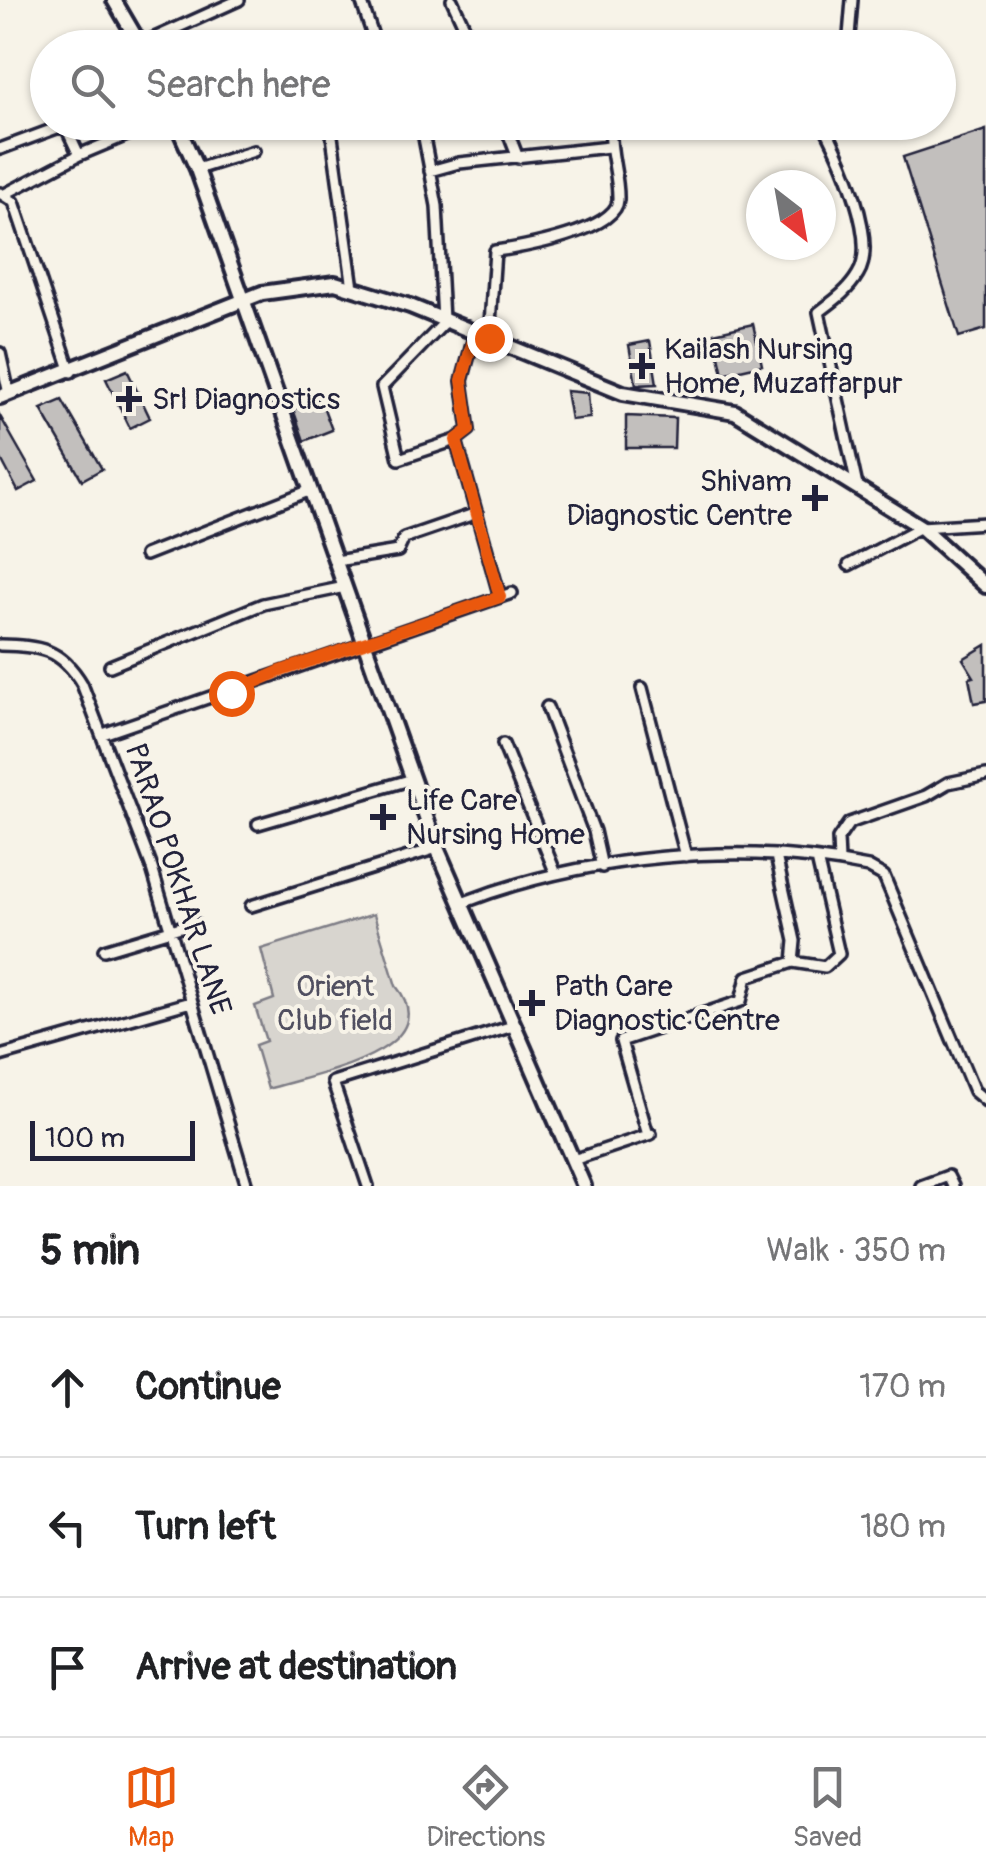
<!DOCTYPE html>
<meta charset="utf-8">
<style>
body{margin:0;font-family:Pangolin,sans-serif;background:#f2f2f2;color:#202124}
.compass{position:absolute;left:746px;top:170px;width:90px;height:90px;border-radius:50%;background:#fff;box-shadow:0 2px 8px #0004;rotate:149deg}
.scale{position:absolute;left:30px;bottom:25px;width:165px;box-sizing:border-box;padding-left:10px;border:5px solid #22223b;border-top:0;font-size:28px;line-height:35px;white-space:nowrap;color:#22223b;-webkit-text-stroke:8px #f7f3e8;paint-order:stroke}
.stop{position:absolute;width:30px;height:30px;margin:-22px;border:8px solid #ea580c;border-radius:50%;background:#fff}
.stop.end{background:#ea580c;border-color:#fff;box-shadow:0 2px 10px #0008}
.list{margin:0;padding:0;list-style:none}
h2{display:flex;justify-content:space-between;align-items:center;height:130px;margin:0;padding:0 40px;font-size:42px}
h2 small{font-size:32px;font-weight:400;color:#757577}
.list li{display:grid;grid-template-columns:65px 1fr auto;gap:30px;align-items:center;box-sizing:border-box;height:140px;padding:0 40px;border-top:2px solid #e0e0e0}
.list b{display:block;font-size:38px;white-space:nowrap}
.list em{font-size:32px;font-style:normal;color:#757577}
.icon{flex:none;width:55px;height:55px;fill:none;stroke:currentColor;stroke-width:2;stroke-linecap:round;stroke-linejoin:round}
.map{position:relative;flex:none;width:986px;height:1186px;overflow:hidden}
.search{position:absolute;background:#fff;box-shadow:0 2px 8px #0004;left:30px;right:30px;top:30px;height:110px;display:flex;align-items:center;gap:25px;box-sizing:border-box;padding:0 35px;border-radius:55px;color:#757577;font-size:38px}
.sheet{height:550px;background:#fff}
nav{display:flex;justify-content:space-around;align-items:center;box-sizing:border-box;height:140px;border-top:2px solid #e0e0e0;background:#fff;font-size:28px;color:#757577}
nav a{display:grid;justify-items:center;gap:5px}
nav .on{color:#ea580c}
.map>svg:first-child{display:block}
.green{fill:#d8d5cf;stroke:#7d7c85;stroke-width:2.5}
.building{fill:#c2bfbd;stroke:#22223b;stroke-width:2.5}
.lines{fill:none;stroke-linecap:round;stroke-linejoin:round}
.minor-casing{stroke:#22223b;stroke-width:16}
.secondary-casing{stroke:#22223b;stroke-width:20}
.minor{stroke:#f7f3e8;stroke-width:9}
.secondary{stroke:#f7f3e8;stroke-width:12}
.route{stroke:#ea580c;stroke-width:12}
.poi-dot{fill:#22223b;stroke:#f7f3e8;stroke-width:4}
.labels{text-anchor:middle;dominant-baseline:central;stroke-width:8;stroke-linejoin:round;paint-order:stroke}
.poi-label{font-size:30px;fill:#22223b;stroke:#f7f3e8;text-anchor:start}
.street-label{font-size:30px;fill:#22223b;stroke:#f7f3e8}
.park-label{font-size:30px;fill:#504f60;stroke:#f7f3e8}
</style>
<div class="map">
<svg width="986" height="1186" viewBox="0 0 986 1186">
<rect width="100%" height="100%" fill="#f7f3e8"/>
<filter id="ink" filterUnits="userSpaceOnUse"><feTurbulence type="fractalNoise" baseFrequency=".01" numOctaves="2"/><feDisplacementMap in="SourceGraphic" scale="20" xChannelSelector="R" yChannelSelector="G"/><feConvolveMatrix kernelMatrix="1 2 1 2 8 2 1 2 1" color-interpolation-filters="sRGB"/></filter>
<g filter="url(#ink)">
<path class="green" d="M374,914L396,986C449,1052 308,1076 268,1089L255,1045L266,1041L255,1006L274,999L261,949Z"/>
<path class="building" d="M986,130V329L959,337L903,157Z
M753,324L762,365L723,374L714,333Z
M650,341L657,384L636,385L629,345Z
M127,370L150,418L130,428L106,379Z
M566,391L588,393L590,418L571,420Z
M320,398L332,430L304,441L293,409Z
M62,400L102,469L82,480L41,409Z
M0,416L37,481L18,491L0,457Z
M626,416L675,418L674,448H626Z
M986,645V701L974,703L969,678L974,677L963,659Z"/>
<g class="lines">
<defs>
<path id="minor" d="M361,0L377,48
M452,0L474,48
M141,44L239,0
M848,48L852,0
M421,122L437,206L443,320
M504,122L518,158
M822,122C840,153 879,241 858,274C848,291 835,300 819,312L857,486
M331,129L353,288
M0,149L73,122
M79,155L158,122
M197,169L254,151
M430,171L459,163L609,147
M0,193L14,202L71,372
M3,195L79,155L65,125
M446,321L382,387L399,459L456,440
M475,333L462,381L469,430L456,440L500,597
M489,338L495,251C522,248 617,230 618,200C619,174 608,150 611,122
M0,353L9,394
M145,555L311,490
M336,561L398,551L404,538L477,513
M849,565L921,527L986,523
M0,645C39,646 61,648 82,684L151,865L247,1186
M110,666L263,604L345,587
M642,688L686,856
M547,707L594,831L602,867
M103,734L512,593
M503,744L556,874
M258,824L413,779
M839,861L838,839L849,823L926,796L948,783L986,775
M462,903C582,856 742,840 868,867L884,876L974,1091L986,1101
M251,906L437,848
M104,950L194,923
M793,962L825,967L839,954L817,859
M0,1056L191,1002
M648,1135L621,1041L741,1001L747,977L793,962L795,941L776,856
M573,1160L651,1134
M368,1186L333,1082L516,1025
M921,1186L948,1176L953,1186"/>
<path id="secondary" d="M114,0L142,48
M176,122L197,169L437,848L584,1186
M0,397L262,293L335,283L410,306L623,393L735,412L921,527L986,586"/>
</defs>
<use href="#minor" class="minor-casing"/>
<use href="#secondary" class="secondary-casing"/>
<use href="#minor" class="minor"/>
<use href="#secondary" class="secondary"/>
</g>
</g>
<g class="lines" filter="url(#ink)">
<path class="route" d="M231,693L278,672L500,597L456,440L469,430L462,380L475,333L489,338"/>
</g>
<g class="poi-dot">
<path d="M637 351h10v10h10v10h-10v10h-10v-10h-10v-10h10z"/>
<path d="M124 384h10v10h10v10h-10v10h-10v-10h-10v-10h10z"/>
<path d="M810 483h10v10h10v10h-10v10h-10v-10h-10v-10h10z"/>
<path d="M378 802h10v10h10v10h-10v10h-10v-10h-10v-10h10z"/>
<path d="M527 988h10v10h10v10h-10v10h-10v-10h-10v-10h10z"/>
</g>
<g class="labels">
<g class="poi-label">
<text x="664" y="349">Kailash Nursing<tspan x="664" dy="34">Home, Muzaffarpur</tspan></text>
<text x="152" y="399">Srl Diagnostics</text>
<text x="792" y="481" text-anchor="end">Shivam<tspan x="792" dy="34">Diagnostic Centre</tspan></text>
<text x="406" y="800">Life Care<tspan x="406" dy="34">Nursing Home</tspan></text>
<text x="554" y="986">Path Care<tspan x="554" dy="34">Diagnostic Centre</tspan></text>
</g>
<g class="street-label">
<text transform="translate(178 879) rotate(72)">PARAO POKHAR LANE</text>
</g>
<g class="park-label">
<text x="335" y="986">Orient<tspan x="335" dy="34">Club field</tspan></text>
</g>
</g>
</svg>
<svg class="compass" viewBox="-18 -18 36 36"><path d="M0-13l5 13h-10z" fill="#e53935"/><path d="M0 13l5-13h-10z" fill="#757577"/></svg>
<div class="scale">100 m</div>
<div class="stop" style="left:231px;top:693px"></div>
<div class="stop end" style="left:489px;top:338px"></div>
<div class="search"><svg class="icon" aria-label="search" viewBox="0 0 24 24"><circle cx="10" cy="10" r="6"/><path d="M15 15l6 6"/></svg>Search here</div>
</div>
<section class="sheet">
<h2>5 min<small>Walk · 350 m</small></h2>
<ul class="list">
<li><svg class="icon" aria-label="ahead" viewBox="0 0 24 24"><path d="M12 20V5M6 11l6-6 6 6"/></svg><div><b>Continue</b></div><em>170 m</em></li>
<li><svg class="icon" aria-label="left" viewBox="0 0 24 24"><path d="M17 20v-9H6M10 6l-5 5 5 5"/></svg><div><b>Turn left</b></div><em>180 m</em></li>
<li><svg class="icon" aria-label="arrive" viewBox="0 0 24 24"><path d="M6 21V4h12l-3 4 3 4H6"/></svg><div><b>Arrive at destination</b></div></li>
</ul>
</section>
<nav>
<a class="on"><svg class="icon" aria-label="map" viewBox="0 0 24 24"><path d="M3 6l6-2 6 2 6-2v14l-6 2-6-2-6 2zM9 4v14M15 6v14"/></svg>Map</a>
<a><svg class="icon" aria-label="directions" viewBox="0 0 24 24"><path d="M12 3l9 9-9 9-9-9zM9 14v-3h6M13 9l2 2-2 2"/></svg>Directions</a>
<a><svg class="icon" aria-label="saved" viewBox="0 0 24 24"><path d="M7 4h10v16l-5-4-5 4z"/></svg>Saved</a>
</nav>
